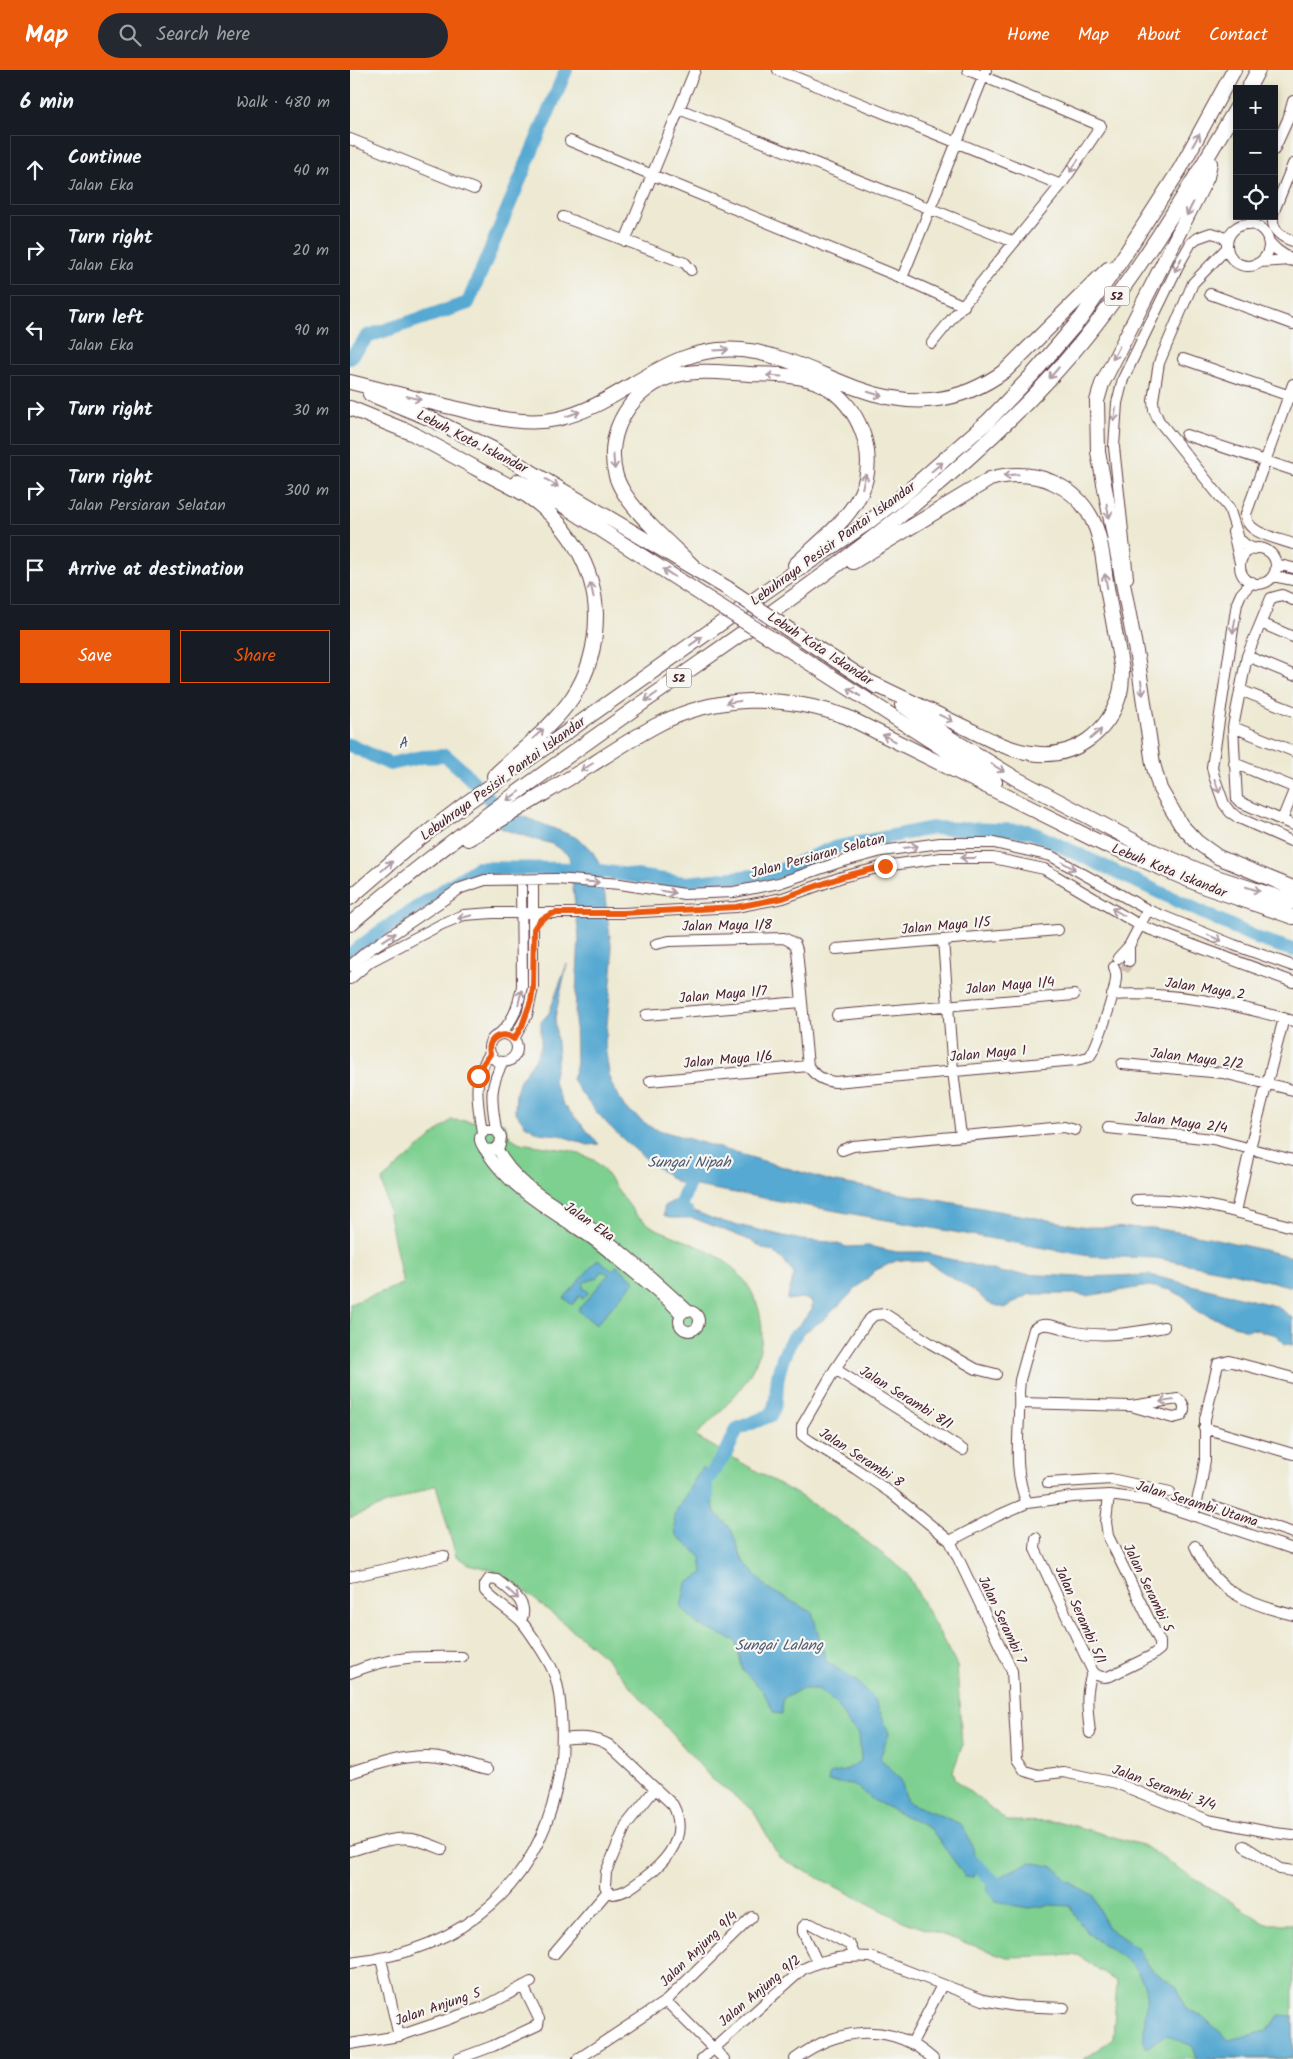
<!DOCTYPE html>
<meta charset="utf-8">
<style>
body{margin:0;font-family:Kalam,sans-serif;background:#242831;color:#f1f3f6}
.controls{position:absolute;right:15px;top:15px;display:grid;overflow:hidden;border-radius:0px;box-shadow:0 2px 8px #0003}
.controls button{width:45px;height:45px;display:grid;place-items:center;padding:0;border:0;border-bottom:1px solid #363941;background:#171b24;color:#f1f3f6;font:25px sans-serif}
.stop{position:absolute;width:15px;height:15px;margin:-11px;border:4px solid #ea580c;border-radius:50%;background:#fff}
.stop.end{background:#ea580c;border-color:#fff;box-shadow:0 1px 5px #0008}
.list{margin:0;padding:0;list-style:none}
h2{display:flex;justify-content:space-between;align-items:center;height:65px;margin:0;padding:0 20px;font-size:21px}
h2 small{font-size:16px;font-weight:400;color:#9ea1a6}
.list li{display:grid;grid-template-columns:32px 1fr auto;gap:15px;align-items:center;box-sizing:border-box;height:70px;margin:0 10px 10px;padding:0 10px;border:1px solid #363941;border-radius:0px}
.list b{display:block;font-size:19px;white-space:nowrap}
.list p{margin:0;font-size:16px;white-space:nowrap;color:#9ea1a6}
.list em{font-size:16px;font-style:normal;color:#9ea1a6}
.actions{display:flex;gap:10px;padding:15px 20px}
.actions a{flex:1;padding:11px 0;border:1px solid #ea580c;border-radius:0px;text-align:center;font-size:18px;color:#ea580c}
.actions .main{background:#ea580c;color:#fff}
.icon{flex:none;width:28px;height:28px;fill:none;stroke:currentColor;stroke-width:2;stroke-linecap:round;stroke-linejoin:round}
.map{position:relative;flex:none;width:943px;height:1989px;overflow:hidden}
header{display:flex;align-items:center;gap:30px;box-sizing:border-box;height:70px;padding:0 25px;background:#ea580c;color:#fff}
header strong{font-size:24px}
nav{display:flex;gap:28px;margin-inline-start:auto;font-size:18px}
.search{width:350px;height:45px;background:#242831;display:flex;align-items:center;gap:12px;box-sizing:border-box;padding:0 18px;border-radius:28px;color:#9ea1a6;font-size:19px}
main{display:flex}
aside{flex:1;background:#171b24}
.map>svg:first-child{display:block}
.green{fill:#7ed091;stroke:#64785e}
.water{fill:#57a9d2;stroke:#50647e}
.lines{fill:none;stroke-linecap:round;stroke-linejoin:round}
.river{stroke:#57a9d2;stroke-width:14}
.minor-tunnel{stroke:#ccc1b1;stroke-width:10;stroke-dasharray:10 5;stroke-linecap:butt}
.minor-casing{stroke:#623d44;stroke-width:12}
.highway-casing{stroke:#623d44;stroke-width:16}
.minor{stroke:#fff;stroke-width:10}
.highway{stroke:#fff;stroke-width:14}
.highway-bridge-casing{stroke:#623d44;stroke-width:16;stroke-linecap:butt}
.highway-bridge{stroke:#fff;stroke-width:14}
.oneway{stroke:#ae9aa0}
.route{stroke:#ea580c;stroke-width:6}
.labels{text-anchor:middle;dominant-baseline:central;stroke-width:4.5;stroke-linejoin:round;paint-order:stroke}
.shield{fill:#f6f6f2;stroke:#7e6067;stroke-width:1}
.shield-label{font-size:12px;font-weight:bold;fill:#4a1f2b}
.street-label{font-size:14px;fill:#4a1f2b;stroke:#f6f6f2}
.water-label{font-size:15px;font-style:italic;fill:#4f566e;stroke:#f6f6f2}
</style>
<header>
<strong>Map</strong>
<div class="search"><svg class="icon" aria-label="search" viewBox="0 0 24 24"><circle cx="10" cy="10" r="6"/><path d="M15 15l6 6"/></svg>Search here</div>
<nav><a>Home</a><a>Map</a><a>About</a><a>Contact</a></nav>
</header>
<main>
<aside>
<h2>6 min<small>Walk · 480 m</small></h2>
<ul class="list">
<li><svg class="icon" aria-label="ahead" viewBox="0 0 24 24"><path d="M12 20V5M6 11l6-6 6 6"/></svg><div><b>Continue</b><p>Jalan Eka</p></div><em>40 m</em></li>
<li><svg class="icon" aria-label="right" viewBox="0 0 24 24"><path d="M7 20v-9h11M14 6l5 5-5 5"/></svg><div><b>Turn right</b><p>Jalan Eka</p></div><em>20 m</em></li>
<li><svg class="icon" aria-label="left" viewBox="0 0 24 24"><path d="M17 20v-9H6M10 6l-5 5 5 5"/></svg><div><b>Turn left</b><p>Jalan Eka</p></div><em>90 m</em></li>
<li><svg class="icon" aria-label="right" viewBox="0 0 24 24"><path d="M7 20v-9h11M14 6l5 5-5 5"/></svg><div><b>Turn right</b></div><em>30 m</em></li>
<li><svg class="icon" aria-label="right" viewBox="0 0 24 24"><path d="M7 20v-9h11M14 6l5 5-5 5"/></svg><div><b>Turn right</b><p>Jalan Persiaran Selatan</p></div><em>300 m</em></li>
<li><svg class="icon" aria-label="arrive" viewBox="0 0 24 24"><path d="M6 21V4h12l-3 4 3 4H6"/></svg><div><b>Arrive at destination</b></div></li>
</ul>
<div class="actions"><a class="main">Save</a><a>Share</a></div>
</aside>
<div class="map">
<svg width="943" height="1989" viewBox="0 0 943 1989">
<rect width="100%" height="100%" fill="#f6f6f2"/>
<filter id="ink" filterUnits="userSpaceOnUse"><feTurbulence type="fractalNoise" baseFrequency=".02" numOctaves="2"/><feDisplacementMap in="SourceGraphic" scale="10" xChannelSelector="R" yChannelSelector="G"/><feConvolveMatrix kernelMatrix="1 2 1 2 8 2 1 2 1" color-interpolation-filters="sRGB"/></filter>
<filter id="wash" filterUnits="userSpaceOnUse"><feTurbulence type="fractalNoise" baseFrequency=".0096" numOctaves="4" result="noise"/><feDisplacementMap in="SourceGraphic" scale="20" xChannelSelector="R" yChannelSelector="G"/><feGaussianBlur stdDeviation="1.12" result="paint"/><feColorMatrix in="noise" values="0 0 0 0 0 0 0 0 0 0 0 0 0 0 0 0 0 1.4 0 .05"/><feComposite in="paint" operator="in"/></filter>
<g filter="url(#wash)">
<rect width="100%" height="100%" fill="#ede9d2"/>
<path class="green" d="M101,1050L154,1053L160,1067L170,1073L222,1081L244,1090L252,1098L286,1145L304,1158C327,1168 352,1176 373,1190C387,1199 400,1216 406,1231C428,1291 384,1328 345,1366L450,1426L499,1458L557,1503L607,1596L612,1676L603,1701L606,1710L657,1751L710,1752L792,1775L916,1854H943V1989H733L763,1969L767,1912L728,1885L657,1887L555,1852L439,1793L429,1787L403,1740L362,1709L254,1586L166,1514L142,1500L118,1494L106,1486L86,1415L0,1448V1234L53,1214L32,1110Z"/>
<path class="water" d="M167,744L225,767L240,778L251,795L263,891L255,976L260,1011L275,1038L302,1058L481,1111L737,1157L803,1158L858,1167L943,1187V1217L882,1202L805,1188L739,1186L346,1116H337L325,1111C286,1082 248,1051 222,1009L226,997L225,943L229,867L219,785L202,774L152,759L149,755Z
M217,894L205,947L208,986L203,1011L213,1034L249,1074L238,1075L209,1065L189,1063L175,1055L165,1041L166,1023L170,1010L186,988L191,975V952L199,943Z
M327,1129L335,1131L337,1138L366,1150L451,1170L481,1172L497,1177L518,1176L547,1182H572L654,1203L728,1207L800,1205L926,1236L943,1248V1275L935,1274L926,1265L903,1259L897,1260L848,1242L836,1228L821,1220L799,1216L736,1226L726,1224H680L655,1238L638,1233L626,1222L577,1192L548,1190L526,1200L473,1250L452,1264L436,1282L437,1268L462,1240V1231L452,1228L437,1230L444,1204L435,1192L423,1181L414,1179L402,1171L343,1148H319L314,1145V1136Z
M248,1189L262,1200L267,1196L285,1211L246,1255L228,1240L259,1204L252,1201L247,1208L234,1212L233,1218L239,1222L233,1229L229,1226L222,1235L214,1228Z
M352,1397L359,1403V1419L365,1442L381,1459L392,1489L418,1519L462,1542L476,1591L507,1612L525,1630L539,1663L530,1688L551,1710L557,1732L611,1754C620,1771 632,1789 623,1807L615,1806L581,1759L523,1730L503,1714L478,1712L480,1704L494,1701L511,1691L509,1664L497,1653L488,1635L468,1619H451L433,1629L432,1644L424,1643L413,1621L393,1601L386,1571L348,1555L331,1537L336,1514L353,1503L351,1487L326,1465L324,1445Z
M680,1792L705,1797L717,1811L743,1825L757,1857L786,1877L804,1902L827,1917L835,1937L853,1947L879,1970L917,1961L930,1945L943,1946V1988L846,1989L842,1976L816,1965L796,1978C788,1964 803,1932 792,1910C778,1884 756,1880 737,1862C730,1855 725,1844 720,1836L700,1835L679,1838L645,1832L636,1817L659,1802Z"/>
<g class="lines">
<path class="river" d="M0,288L18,266L118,233L216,0
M0,675L40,694L72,687L96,686L112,700L155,745
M0,885L28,863L127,798L235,799L336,813L422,804L483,778L582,758L679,761L909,869L943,880
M337,1142L329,1139L344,1100
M357,1426L355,1413L376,1383L387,1359L421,1345C429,1329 425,1322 428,1306C431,1293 436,1276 445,1266
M612,1782L645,1813L663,1816"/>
</g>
</g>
<g filter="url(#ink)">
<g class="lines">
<path class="minor-tunnel" d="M774,901L779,891"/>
<defs>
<path id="minor" d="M428,0L711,115
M329,39L664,172
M0,69L124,119
M220,71L552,208L614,236
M924,80L938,49L943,31
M924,141L943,94
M923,146C921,160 931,167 943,171
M213,147L335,193L341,200
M877 175a21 21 0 1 1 42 0a21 21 0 1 1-42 0Z
M275,171L345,0
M918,171L927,180L943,191
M877,178L843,213L809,293L803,330L804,340L809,351L879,438L889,469L896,475L904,479
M910,192L940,190
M552,208L636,0
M860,224L943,254
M582,273L711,115L751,56L618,0
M833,289L943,327
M943,314L896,444C895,464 928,468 943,474
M836,365L943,400
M883,462L890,493
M890 496a18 18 0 1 1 36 0a18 18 0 1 1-36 0Z
M926,494L943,498
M923,506L943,510
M778,508L764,377L767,333L773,309L829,194L841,173L847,168L861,163L869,165L877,170
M902,512L891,524L887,533L862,697L864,706L874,734L880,742L889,748L943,772
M943,530L932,525L921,528L897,586L883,657L887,729L890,732L943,755
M911,553L943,567
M897,586L943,605
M890,620L943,641
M883,657L943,681
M884,693L943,717
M932,750L943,723
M593,870L603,1001L611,1066
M306,874L319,871L434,868L445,874L447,880L458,996C465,1006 473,1011 485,1012L726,990L739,987C747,979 767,917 766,905C766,902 765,900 764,897
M486,879L708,860
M768,888L779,876L798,840
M779,891V876
M0,896L16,882L111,818L135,810L206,809L270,814L334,824L384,822L429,813L487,793L532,781L590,773H644L701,786L798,840L884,875L943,896
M0,909L21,891L92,854L114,845L143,843H273L386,837L433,828L492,807L535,796L591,788H643L694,799L791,856L943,912
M762,925C822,921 885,934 943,951
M296,945L452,932
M487,945L724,925
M139 978a14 14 0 1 1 28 0a14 14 0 1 1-28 0Z
M145,967C163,954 168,938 172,916L171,810
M164,969L177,945L183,918V810
M772,994L873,1003L943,1020
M300,1011L458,996
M758,1058L863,1069L943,1090
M146,1060C142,1031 138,1019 153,992
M132,1063C128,1031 121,1012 140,983
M147,1078C169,1121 213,1136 249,1163C280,1187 310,1214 339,1241
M134,1079L143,1080L150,1075L151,1067L146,1060H135C125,1069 132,1075 137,1083C163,1123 206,1144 243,1170C258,1181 271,1193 285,1204C301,1217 318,1229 331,1245
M492,1080L503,1076L714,1057L725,1060
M786,1130C839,1126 892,1144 943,1157
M886,1142L900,1078L934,948
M329 1251a10 10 0 1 1 20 0a10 10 0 1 1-20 0Z
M485,1299L613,1380
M646,1304L626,1299L580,1273L535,1244L524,1245L516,1253L485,1299L452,1356V1365L460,1371L506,1399L544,1425L600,1471L662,1601L667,1689L675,1701L688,1705L713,1702L766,1713L858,1750L924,1763L943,1765
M670,1333L781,1336L828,1329C835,1334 836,1340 831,1346L823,1348L781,1336
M854,1358L943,1384
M698,1413L761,1409L820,1422
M677,1433C661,1396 671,1360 669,1322L670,1310L684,1259C695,1250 709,1258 721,1261C752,1268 783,1263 814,1257
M863,1436L943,1463
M843,1446L851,1415L855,1390V1349L868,1294L879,1291L943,1308
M686,1468L685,1479L743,1602C749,1607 753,1608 760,1606L801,1586L810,1579V1572L758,1466L756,1452L759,1425
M600,1471L647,1446L677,1433L722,1427L759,1425L797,1430L943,1479
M845,1476C865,1522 898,1534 943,1545
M0,1507L94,1486
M0,1603C41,1586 68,1586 112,1587
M740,1663C738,1643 734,1621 743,1602
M212,1669C229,1667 244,1666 259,1675L323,1735C339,1765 318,1790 294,1808C284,1815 276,1823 263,1824L258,1821L255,1816L256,1802L276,1755L305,1719
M0,1703C32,1693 65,1680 99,1689C112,1692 124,1697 137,1700
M894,1776L930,1799L943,1801
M0,1781C20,1776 41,1766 62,1769C72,1771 82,1775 92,1779
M204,1884L258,1821
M31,1889L49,1966
M467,1892L453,1862V1857L456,1854H461L500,1875L505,1886
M0,1893C114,1880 193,1815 210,1699C213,1674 213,1624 203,1601C198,1589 179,1560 170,1550C159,1540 145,1532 135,1521V1515L139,1509L147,1510C160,1521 180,1532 171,1551
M316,1931L374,1989
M562,1973L592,1915
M0,1974L49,1966L134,1937L181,1912
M108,1989L143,1976L188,1955L189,1949L173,1916
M228,1989L316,1931L402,1847
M352,1989L453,1899C475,1888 496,1885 521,1887L633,1930L665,1936L714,1938
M445,1989C488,1957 542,1951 583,1989"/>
<path id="highway" d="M898,19L908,0
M860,93L857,107L752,314L747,331L748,382L788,592L803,694L810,719L831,755L847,772L868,787L943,818
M0,312C32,320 64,328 96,336C132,344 170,357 207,349C275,334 315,273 392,280C433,284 468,304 506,318C560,338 609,335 656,300L758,199
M20,324L81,349L141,378L377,518
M0,338L64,364
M56,360C80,373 104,386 129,400C144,408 161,416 176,425C216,451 245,496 246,545C246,574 239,603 222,628C202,657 170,681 144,706
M168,411L213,435L360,530
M503,492L640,409C684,397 729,414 746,458C753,477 754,499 757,518C762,546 767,573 772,600C772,608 772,616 770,623C759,663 723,690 681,683C657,680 635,667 614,657C582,642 551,627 520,612
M347,500C323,476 275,437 266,406C253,362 283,315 327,305C350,299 376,303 399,304C422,305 451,304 473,315C509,334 529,385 511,423C497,452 468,473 445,495
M441,561L527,617
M427,572L645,712
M552,635L600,668L665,708L803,781L860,805L943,832
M118,769C160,745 201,719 243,694C263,681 283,668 305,656C365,624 433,624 497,647L755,775
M748,771L855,817L943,847
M0,828L60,776L115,734L421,518L516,454L556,423L638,351L683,304L732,247L774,186L830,99L884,0
M0,854C110,760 230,677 348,594C469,510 589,425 691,318C770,235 829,136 887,37"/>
</defs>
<use href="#minor" class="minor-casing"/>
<use href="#highway" class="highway-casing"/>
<use href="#minor" class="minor"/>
<use href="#highway" class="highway"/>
<defs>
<path id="highway-bridge" d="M377,518L441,561
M360,530L427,572"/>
</defs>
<use href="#highway-bridge" class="highway-bridge-casing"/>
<use href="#highway-bridge" class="highway-bridge"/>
</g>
<defs><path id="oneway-shaft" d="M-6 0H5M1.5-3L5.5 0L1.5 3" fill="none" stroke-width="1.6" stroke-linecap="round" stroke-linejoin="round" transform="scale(1.25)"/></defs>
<g class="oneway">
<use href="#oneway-shaft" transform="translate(846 70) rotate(-61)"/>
<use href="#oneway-shaft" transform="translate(724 96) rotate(124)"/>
<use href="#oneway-shaft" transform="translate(840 139) rotate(117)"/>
<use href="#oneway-shaft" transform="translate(828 195) rotate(117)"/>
<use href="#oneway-shaft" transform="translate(371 280) rotate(-3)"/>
<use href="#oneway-shaft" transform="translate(766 283) rotate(117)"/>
<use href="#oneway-shaft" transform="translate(704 303) rotate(130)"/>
<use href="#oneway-shaft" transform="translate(424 306) rotate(-176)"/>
<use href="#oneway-shaft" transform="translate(525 324) rotate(17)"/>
<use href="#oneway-shaft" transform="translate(64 328) rotate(14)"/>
<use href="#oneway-shaft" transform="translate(223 344) rotate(-19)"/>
<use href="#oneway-shaft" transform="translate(765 344) rotate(97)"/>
<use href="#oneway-shaft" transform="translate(264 392) rotate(85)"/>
<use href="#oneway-shaft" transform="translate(587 397) rotate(-40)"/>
<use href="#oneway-shaft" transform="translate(661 405) rotate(175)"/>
<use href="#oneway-shaft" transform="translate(514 411) rotate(-76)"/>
<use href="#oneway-shaft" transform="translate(202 413) rotate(31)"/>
<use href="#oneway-shaft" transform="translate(758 441) rotate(79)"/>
<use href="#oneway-shaft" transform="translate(319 503) rotate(-147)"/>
<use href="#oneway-shaft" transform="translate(756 511) rotate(-100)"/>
<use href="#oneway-shaft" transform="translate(242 520) rotate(-102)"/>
<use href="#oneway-shaft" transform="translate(884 556) rotate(99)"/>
<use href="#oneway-shaft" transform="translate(346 571) rotate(-36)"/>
<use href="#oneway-shaft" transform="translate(792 618) rotate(82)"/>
<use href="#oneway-shaft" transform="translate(504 622) rotate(-147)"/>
<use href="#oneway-shaft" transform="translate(301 627) rotate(145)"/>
<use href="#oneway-shaft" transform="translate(383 632) rotate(172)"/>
<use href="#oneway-shaft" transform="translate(596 648) rotate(25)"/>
<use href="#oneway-shaft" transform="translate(188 664) rotate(-42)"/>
<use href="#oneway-shaft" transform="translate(746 664) rotate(-41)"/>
<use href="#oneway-shaft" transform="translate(539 668) rotate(-153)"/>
<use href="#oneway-shaft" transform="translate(237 697) rotate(148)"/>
<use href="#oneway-shaft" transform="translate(648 698) rotate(32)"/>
<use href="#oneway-shaft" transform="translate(867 716) rotate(70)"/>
<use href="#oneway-shaft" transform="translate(163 726) rotate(144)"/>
<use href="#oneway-shaft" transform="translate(561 777) rotate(-8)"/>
<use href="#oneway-shaft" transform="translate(618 788) rotate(180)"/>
<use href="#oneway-shaft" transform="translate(37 796) rotate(-41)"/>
<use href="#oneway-shaft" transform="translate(719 796) rotate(30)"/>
<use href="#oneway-shaft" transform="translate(242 812) rotate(4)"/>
<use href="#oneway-shaft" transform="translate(903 819) rotate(18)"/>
<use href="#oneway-shaft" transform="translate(318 822) rotate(9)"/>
<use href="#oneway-shaft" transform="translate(768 842) rotate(-150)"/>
<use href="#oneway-shaft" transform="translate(115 847) rotate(166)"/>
<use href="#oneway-shaft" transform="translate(39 867) rotate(-33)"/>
<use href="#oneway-shaft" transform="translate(865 868) rotate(22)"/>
<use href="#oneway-shaft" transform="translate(170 927) rotate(-77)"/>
<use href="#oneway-shaft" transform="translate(817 1331) rotate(172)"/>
<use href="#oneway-shaft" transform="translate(163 1524) rotate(42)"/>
</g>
</g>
<g class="lines" filter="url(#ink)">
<path class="route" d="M128,1006L131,997L140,984C136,968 152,960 164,969L172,956L181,931L183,918L184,859C189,850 195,846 205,843H273L386,837L433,828L492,807L535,796"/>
</g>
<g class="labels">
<g class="shield">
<rect x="754.5" y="216.5" width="25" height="19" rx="4"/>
<rect x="316.5" y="598.5" width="25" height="19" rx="4"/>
</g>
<g class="shield-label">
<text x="767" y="226">52</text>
<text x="329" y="608">52</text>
</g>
<g class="street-label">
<text transform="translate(122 372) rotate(27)">Lebuh Kota Iskandar</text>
<text transform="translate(483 474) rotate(-36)">Lebuhraya Pesisir Pantai Iskandar</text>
<text transform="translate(470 579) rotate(33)">Lebuh Kota Iskandar</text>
<text transform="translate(153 709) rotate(-36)">Lebuhraya Pesisir Pantai Iskandar</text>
<text transform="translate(468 786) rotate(-15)">Jalan Persiaran Selatan</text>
<text transform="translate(819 801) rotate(22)">Lebuh Kota Iskandar</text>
<text transform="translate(377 856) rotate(-1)">Jalan Maya 1/8</text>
<text transform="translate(596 856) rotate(-5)">Jalan Maya 1/5</text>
<text transform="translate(660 916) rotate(-5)">Jalan Maya 1/4</text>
<text transform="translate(855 919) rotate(9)">Jalan Maya 2</text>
<text transform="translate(373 925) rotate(-5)">Jalan Maya 1/7</text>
<text transform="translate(638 984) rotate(-5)">Jalan Maya 1</text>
<text transform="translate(847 989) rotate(7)">Jalan Maya 2/2</text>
<text transform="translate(378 990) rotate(-5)">Jalan Maya 1/6</text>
<text transform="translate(831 1053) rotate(7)">Jalan Maya 2/4</text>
<text transform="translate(239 1152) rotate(35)">Jalan Eka</text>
<text transform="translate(556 1328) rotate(32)">Jalan Serambi 8/1</text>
<text transform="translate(511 1388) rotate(33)">Jalan Serambi 8</text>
<text transform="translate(847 1434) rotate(17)">Jalan Serambi Utama</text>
<text transform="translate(798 1518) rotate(64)">Jalan Serambi 5</text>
<text transform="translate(730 1545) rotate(66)">Jalan Serambi 5/1</text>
<text transform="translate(652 1550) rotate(65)">Jalan Serambi 7</text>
<text transform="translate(814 1718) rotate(20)">Jalan Serambi 3/4</text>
<text transform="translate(349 1879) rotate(-44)">Jalan Anjung 9/4</text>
<text transform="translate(410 1921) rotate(-40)">Jalan Anjung 9/2</text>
<text transform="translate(88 1937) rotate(-19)">Jalan Anjung 5</text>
</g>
<g class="water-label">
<text transform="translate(53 674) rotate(-12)">A</text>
<text x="339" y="1093">Sungai Nipah</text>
<text x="429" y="1576">Sungai Lalang</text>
</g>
</g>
</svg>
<div class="controls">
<button>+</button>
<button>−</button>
<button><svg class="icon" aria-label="locate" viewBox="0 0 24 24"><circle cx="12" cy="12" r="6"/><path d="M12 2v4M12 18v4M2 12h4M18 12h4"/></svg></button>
</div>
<div class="stop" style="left:128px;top:1006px"></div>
<div class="stop end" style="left:535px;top:796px"></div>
</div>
</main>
